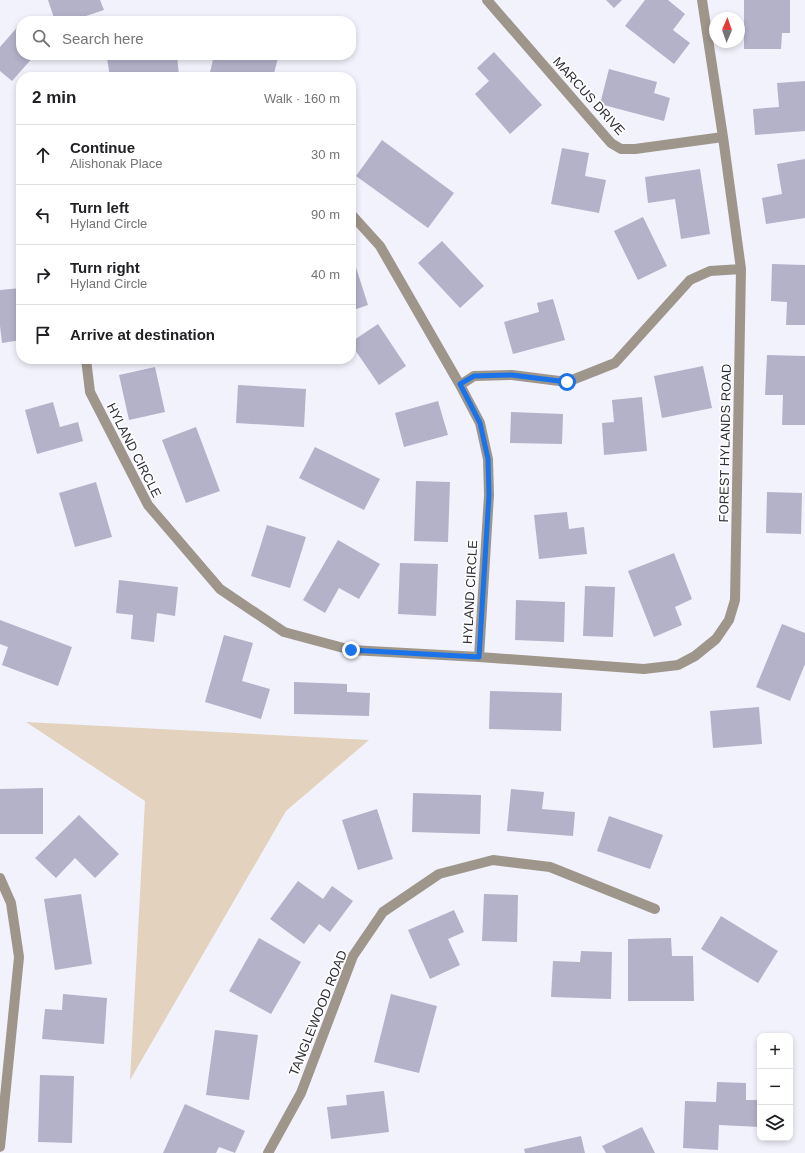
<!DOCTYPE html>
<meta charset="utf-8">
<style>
body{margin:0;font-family:Arial,sans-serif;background:#f6f6f6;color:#202124}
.controls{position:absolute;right:12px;bottom:12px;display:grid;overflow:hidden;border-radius:8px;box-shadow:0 2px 6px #0003}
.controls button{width:36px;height:36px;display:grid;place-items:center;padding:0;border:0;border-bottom:1px solid #e0e0e0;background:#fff;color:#202124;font:20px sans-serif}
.compass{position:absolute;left:709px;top:12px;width:36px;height:36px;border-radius:50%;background:#fff;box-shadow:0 2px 6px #0003;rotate:2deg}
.stop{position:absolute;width:12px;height:12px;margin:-9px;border:3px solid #1a73e8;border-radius:50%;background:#fff}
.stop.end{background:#1a73e8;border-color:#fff;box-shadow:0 1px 4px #0008}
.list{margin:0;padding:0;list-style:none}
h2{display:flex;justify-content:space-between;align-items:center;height:52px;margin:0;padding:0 16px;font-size:17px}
h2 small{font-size:13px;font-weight:400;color:#757577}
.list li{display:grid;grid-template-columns:26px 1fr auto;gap:12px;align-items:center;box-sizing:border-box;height:60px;padding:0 16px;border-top:1px solid #e0e0e0}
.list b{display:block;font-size:15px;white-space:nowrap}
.list p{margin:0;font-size:13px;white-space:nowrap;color:#757577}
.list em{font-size:13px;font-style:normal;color:#757577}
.icon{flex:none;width:22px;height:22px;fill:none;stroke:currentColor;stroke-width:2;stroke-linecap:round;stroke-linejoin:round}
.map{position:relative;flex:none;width:805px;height:1153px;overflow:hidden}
.search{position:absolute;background:#fff;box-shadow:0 2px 6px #0003;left:16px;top:16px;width:340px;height:44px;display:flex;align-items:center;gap:10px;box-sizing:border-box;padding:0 14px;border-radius:16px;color:#757577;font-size:15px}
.panel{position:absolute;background:#fff;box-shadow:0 2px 6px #0003;left:16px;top:72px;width:340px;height:292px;border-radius:16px}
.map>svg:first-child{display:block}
.green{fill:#e3d2bd}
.building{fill:#b3b2c9}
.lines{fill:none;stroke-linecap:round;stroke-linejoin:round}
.minor{stroke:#9f968b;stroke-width:10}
.route{stroke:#1a73e8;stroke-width:5}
.labels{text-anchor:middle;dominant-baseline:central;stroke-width:3.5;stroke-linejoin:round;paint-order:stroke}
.street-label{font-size:13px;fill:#2e2e37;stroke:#fff}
</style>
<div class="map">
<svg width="805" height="1153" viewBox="0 0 805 1153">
<rect width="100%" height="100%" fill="#f2f2fc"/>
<path class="green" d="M26,722L369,740L286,811L130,1080L145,801Z"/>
<path class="building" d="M48,0H100L104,10L71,21H55Z
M606,0H622L614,8Z
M645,0H668L685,14L673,30L690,43L674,64L625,26Z
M744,0H790V33H782L781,49H744Z
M20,24L21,55H35L12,81L0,71V47Z
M494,52L542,105L510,134L475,94L489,81L477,68Z
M123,55H177L179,76L110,77L107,58Z
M214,55H266L278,58L273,77H209Z
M609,69L657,82L654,93L670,98L664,121L600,104Z
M805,81V131L755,135L753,109L779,107L777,83Z
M351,104L354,105L352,116H351Z
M382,140L454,193L428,228L356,176Z
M562,148L589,153L585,176L606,180L599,213L551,204Z
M805,159V218L766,224L762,198L782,194L777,164Z
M700,169L710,234L681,239L675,199L648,203L645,177Z
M643,217L667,266L638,280L614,231Z
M442,241L484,286L460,308L418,263Z
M351,255H352L368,305L351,311Z
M772,264L805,265V325H786L787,302L771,301Z
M21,288V340L2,343L0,326V290Z
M553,299L565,340L513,354L504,322L539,312L537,303Z
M378,324L406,366L379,385L351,344V342Z
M767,355L805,356V425H782L783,395H765Z
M703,366L712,408L662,418L654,376Z
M155,367L165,412L129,420L119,375Z
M238,385L306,389L304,427L236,423Z
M642,397L647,451L604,455L602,423L614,422L612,400Z
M438,401L448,435L404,447L395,413Z
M53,402L60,427L78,422L83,441L37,454L25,410Z
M511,412L563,414L562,444L510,443Z
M196,427L220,491L186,503L162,440Z
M315,447L380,479L364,510L299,478Z
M416,481L450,482L448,542L414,541Z
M96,482L112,537L75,547L59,493Z
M767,492L802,493L801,534L766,533Z
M567,512L569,529L584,527L587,554L539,559L534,515Z
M267,525L306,537L290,588L251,576Z
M338,540L380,564L359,599L339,588L325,613L303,600Z
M674,553L692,599L675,607L682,625L654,637L628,571Z
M400,563L438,564L436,616L398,614Z
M119,580L178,587L175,616L157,613L154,642L131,639L133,615L116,613Z
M585,586L615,587L613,637L583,636Z
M516,600L565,602L564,642L515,640Z
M0,620L72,647L58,686L2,665L8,647L0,644Z
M782,624L805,633V664L790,701L756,687Z
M224,635L253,643L242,681L270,689L261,719L205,702Z
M294,682L347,684V692L370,693L369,716L294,714Z
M490,691L562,693L561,731L489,729Z
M759,707L762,744L713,748L710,711Z
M43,788V834H0V789Z
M511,789L544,792L542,809L575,812L573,836L507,831Z
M413,793L481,795L480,834L412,832Z
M377,809L393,859L358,870L342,820Z
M79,815L119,854L95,878L75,858L56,878L35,858Z
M609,816L663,835L650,869L597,851Z
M298,881L323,899L332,886L353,901L330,932L319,924L304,944L270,919Z
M81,894L92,964L55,970L44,899Z
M484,894L518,895L517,942L482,941Z
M454,910L464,932L448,939L460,965L430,979L408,930Z
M721,916L778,951L758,983L701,949Z
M259,938L301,962L271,1014L229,991Z
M671,938L672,956H693L694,1001H628V939Z
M581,951L612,952L611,999L551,997L553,961L580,962Z
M63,994L107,998L104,1044L42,1039L45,1009L62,1010Z
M391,994L437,1006L419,1073L374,1062Z
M215,1030L258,1035L249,1100L206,1095Z
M40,1075L74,1076L72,1143L38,1142Z
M717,1082L746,1083V1100H760V1127L719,1125L718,1150L683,1148L685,1101L716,1102Z
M384,1091L389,1132L331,1139L327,1107L347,1105L346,1095Z
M185,1104L245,1131L235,1153L219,1147L216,1153H163Z
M642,1127L655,1153H606L602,1146Z
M581,1136L585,1153H525L524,1149Z"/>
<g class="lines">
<path class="minor" d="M487,0L611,143L621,149H635L723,137
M351,214L380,246L460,385L480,423L488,459L489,495L479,657
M86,359L90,392L148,505L220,589L284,632L351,650L479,657L644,669L678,665L695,656L716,639L729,620L735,600L741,269L723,137L702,0
M460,385L474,376L512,375L567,382L615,363L690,280L710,271L741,269
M0,878L11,903L19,957L0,1147
M268,1153L301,1093L353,956L383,912L439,874L493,860L550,867L655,909"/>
</g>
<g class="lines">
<path class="route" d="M351,650L479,657L489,495L488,459L480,423L460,384L474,376L512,375L567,382"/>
</g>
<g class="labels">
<g class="street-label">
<text transform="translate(589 96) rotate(48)">MARCUS DRIVE</text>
<text transform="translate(725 443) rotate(-89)">FOREST HYLANDS ROAD</text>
<text transform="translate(134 450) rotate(63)">HYLAND CIRCLE</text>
<text transform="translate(470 592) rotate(-87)">HYLAND CIRCLE</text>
<text transform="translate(318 1013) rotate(-68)">TANGLEWOOD ROAD</text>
</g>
</g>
</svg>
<div class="controls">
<button>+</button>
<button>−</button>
<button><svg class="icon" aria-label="layers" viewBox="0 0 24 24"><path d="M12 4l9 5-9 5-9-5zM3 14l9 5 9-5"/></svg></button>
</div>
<svg class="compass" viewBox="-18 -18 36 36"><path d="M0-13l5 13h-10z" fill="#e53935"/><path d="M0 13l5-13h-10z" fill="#757577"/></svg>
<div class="stop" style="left:567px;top:382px"></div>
<div class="stop end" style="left:351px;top:650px"></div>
<div class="search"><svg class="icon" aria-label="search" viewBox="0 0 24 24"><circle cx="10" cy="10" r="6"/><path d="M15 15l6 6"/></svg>Search here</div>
<section class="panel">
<h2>2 min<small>Walk · 160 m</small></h2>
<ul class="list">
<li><svg class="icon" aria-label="ahead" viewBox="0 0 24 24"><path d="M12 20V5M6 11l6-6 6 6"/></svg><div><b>Continue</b><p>Alishonak Place</p></div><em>30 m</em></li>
<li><svg class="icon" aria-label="left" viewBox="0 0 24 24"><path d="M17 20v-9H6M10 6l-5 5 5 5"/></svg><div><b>Turn left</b><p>Hyland Circle</p></div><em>90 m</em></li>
<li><svg class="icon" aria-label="right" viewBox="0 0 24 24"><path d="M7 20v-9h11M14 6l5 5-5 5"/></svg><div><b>Turn right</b><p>Hyland Circle</p></div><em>40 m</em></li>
<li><svg class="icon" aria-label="arrive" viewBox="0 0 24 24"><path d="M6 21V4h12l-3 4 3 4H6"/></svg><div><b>Arrive at destination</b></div></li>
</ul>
</section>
</div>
